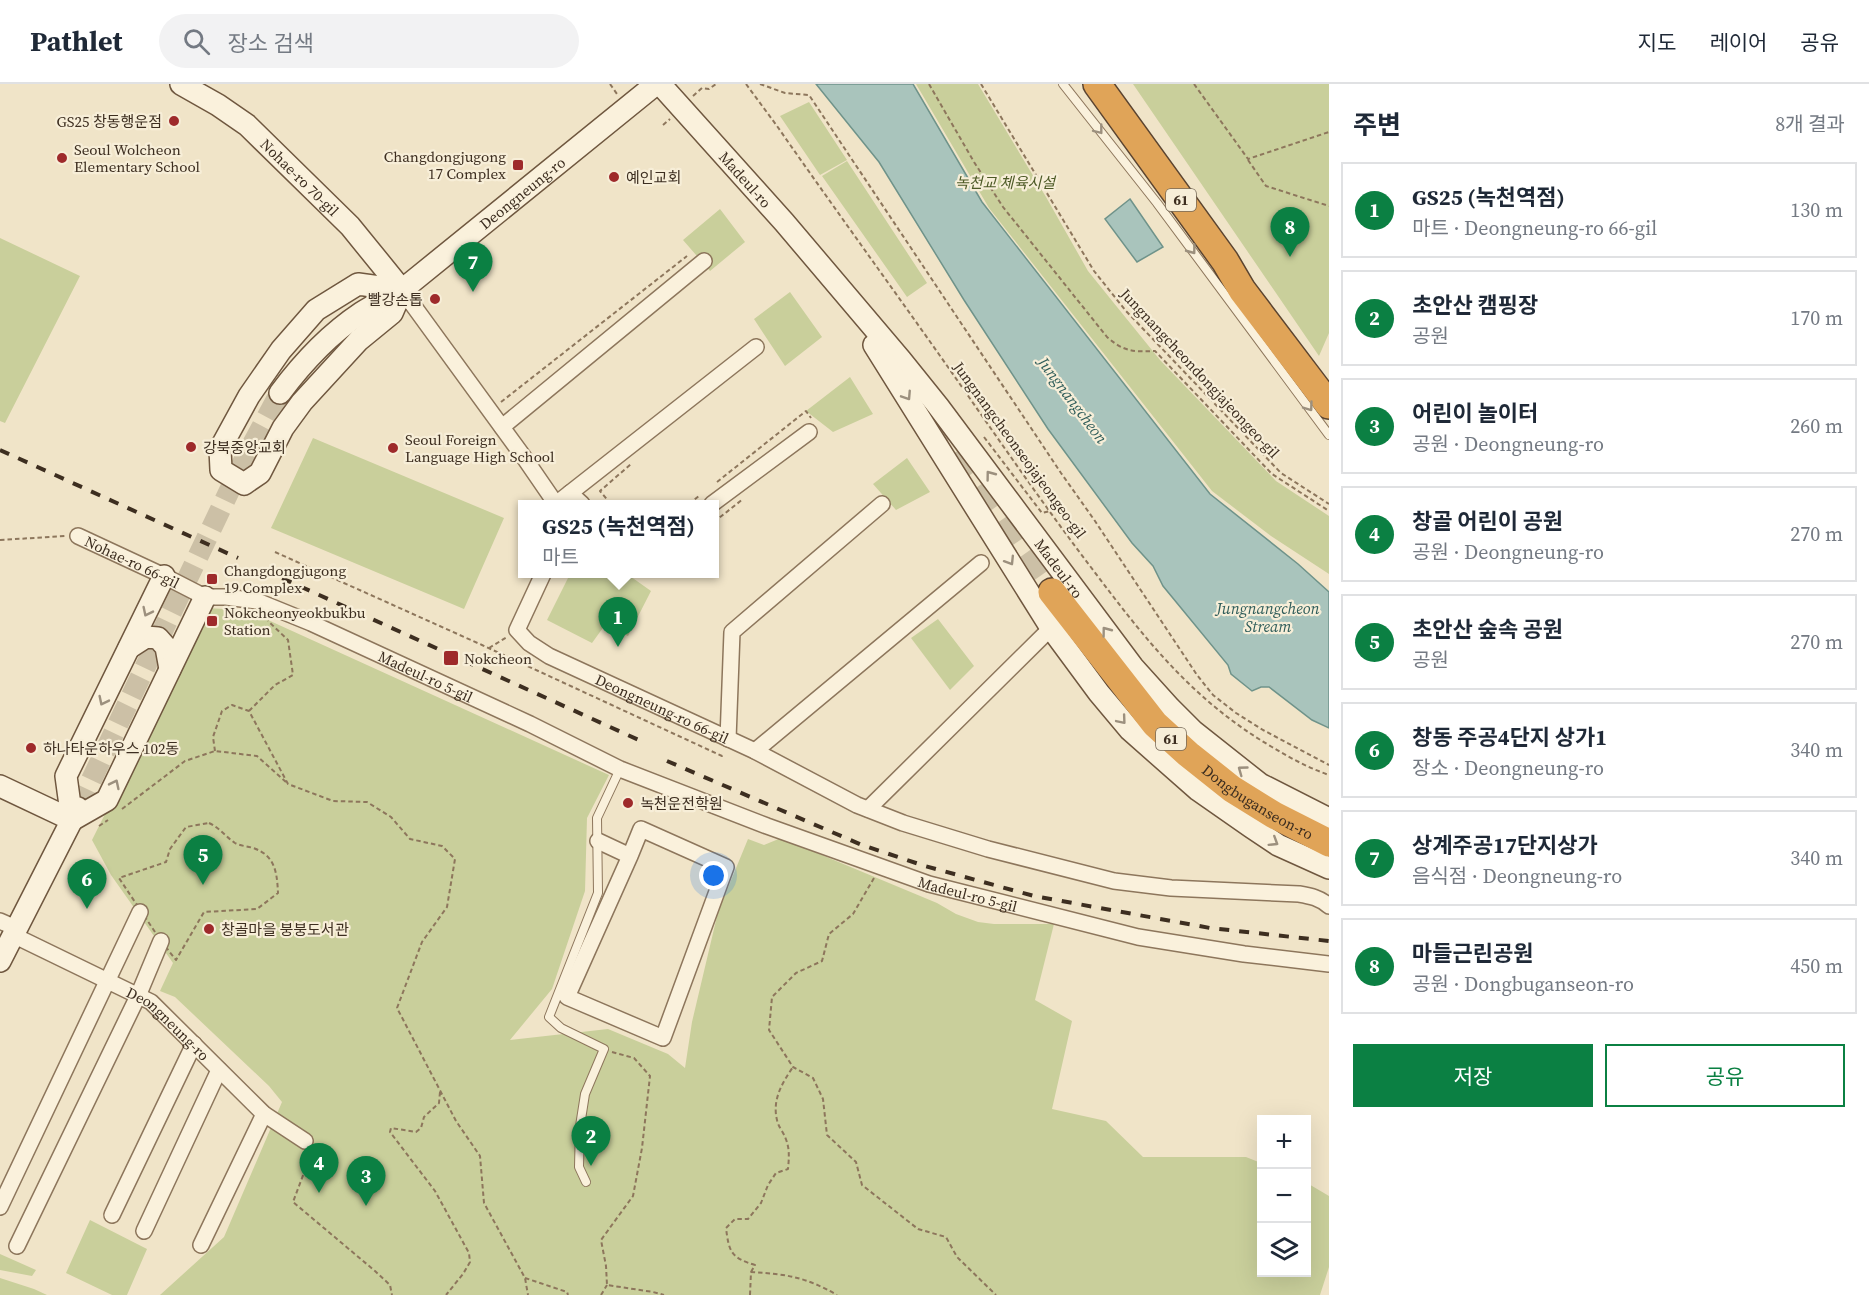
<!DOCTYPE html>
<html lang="ko">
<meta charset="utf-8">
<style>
body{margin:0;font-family:"Source Serif 4","Noto Sans KR",serif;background:#f2f2f3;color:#1f2937}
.controls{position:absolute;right:18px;bottom:18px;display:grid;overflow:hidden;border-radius:0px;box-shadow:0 6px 24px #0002}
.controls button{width:54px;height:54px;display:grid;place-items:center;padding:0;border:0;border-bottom:2px solid #e0e1e3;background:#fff;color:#1f2937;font:30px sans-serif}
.you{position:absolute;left:714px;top:792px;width:21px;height:21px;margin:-15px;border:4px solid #fff;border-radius:50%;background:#1a73e8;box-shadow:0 0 0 9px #1a73e833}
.badge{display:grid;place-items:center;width:39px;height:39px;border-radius:50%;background:#0b8043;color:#fff;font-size:20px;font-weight:700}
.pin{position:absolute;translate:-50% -50px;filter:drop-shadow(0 2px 3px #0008)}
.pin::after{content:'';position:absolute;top:32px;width:21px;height:18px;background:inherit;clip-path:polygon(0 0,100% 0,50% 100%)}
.popup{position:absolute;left:518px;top:416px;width:201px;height:78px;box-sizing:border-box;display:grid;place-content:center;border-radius:0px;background:#fff;filter:drop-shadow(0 2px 4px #0005);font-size:20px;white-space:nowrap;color:#747a83}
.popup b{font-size:22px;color:#1f2937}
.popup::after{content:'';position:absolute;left:50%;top:100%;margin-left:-12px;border:12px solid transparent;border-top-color:#fff}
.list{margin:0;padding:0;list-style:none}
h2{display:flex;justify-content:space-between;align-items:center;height:78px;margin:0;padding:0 24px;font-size:26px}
h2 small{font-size:20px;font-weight:400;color:#747a83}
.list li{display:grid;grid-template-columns:39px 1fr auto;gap:18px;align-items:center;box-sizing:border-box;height:96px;margin:0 12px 12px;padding:0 12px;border:2px solid #e0e1e3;border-radius:0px}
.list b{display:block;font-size:22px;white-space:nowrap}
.list p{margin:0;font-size:20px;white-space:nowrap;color:#747a83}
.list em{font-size:20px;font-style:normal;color:#747a83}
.actions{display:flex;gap:12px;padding:18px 24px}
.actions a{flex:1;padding:14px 0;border:2px solid #0b8043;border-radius:0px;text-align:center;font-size:21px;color:#0b8043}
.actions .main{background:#0b8043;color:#fff}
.icon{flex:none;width:33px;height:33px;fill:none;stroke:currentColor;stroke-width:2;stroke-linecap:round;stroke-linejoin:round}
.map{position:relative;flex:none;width:1329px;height:1211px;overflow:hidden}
header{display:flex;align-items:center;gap:36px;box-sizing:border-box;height:84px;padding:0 30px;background:#fff;border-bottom:2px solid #e0e1e3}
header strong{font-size:28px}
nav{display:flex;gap:33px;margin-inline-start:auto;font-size:21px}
.search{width:420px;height:54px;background:#f2f2f3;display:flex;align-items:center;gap:15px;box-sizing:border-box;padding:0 21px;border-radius:33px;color:#747a83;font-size:22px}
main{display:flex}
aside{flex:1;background:#fff}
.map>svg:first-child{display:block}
.green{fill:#c9cf9b}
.water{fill:#a9c4bc;stroke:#6f938a;stroke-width:1.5}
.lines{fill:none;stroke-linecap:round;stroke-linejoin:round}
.secondary-tunnel{stroke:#ccc0a6;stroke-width:21;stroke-dasharray:21 10;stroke-linecap:butt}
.highway-tunnel{stroke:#ccc0a6;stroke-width:27;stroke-dasharray:27 14;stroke-linecap:butt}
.lane-casing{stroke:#8d765c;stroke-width:10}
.street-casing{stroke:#8d765c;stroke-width:18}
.secondary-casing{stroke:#6f573f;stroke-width:24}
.highway-casing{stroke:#5b4430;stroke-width:30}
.path{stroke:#8d765c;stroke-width:2;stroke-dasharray:4.5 3;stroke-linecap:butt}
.lane{stroke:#faf1dc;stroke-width:8}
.street{stroke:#faf1dc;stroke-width:15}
.secondary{stroke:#faf1dc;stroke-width:21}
.highway{stroke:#e0a458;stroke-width:27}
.rail{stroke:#3d2e20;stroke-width:4;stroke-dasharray:10 10;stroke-linecap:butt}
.oneway{stroke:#9c907e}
.poi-dot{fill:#9e2a2b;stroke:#f7eed8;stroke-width:2}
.labels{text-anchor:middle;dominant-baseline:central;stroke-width:4.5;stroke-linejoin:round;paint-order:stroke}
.shield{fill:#f7eed8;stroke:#756857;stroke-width:1.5}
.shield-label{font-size:14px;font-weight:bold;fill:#3d2e20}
.poi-label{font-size:15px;fill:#3d2e20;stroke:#f7eed8;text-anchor:start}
.street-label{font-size:15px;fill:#3d2e20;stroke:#f7eed8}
.park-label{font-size:15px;font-style:italic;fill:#4d5a26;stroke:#f7eed8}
.water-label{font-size:16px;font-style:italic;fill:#2f5d5a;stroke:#f7eed8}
</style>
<header>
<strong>Pathlet</strong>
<div class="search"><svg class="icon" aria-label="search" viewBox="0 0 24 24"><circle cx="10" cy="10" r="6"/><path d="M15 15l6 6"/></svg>장소 검색</div>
<nav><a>지도</a><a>레이어</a><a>공유</a></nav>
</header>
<main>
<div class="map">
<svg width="1329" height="1211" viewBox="0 0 1329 1211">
<rect width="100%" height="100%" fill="#f0e4c8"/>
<path class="green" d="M916,0H978L1046,113L1088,187L1113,218L1160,276L1276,397L1329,432V490L1271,452L1212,407L989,124Z
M1133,0H1329V249L1319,272Z
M809,18L847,76L820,91L780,32Z
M847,77L927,199L907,213L822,92Z
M720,125L745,158L710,187L683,156Z
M0,154L80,192L5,339L0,337Z
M790,208L822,253L785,282L754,235Z
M850,293L873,330L833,348L806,327Z
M313,354L504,434L464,525L271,444Z
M907,374L930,408L896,426L873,400Z
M570,490H627L651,507L628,552L605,541L592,559L547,536Z
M208,524L240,526L268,536L609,691L587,734L585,807L552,905L510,956L608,945L668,970L685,984L692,938L718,828L748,755L764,761L781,754L937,819L956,830L978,838L994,840H1054L1035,916L1072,937L1052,1025L1106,1037L1143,1073H1246L1261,1079L1262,1188H1306L1307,1099L1329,1112V1183L1320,1211H160L224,1153L282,1018L269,1002L175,913L160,907L173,879L111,791L92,756Z
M938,535L974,582L950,606L911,554Z
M90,1136L147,1165L127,1211H112L66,1189Z
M0,1170L36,1186L32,1192L0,1186Z
M0,1194L34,1205L47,1211H0Z"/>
<path class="water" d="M816,0H913L982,118L1210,410L1298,480L1329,508V644L1312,636L1269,603H1261L1252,607L1231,590L1228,581L1163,502L1153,482L1132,459L1048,345L964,216L879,78Z
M1130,115L1163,163L1137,178L1105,135Z"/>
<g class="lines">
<path class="secondary-tunnel" d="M78,724L244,376L280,309"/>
<path class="highway-tunnel" d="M910,300L958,374L1052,508"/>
<defs>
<path id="lane" d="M1063,0L1157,119L1329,351
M586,1098L579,1083L580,1042L585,1010L604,965L561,944L549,933L598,809L597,734L620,685"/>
<g id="street">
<path d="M402,206L523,372L556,420"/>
<path d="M502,343L704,177"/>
<path d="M570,409L582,420"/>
<path d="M556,420L756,263"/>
<path d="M712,420L809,348"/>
<path id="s1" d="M78,452L164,492L205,513H226L257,517L311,539L530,640L620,685L767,742L929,800L1138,853L1244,870L1329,880"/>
<path id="s2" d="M543,490L517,546L529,559L549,572L755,667L857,721L903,739L988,765L1114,797L1171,804L1299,810C1311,812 1320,814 1329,822"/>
<path d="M728,655L732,548L882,420"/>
<path d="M755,667L981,479"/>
<path d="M868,725L1051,544"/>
<path d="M598,757L630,772L641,745L726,783L663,954L567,913L630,772"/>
<path d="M0,837L16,844"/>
<path id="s3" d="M13,851L151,918L264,1030L305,1057"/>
<path d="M0,1123L140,828"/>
<path d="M112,1131L194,960"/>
<path d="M144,1147L219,986"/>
<path d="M201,1161L264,1030"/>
<path d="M17,1162L138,912L161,857"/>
</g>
<g id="secondary">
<path id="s4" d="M181,0L218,21L247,41L350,142L402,206"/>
<path id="s5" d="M660,0L784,138L901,276L938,322L1133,583L1170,624L1193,647L1260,700L1329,735"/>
<path d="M358,200L402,206L392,229L359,256L302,318L283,344L260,389L244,400L221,386L220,365L249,312L281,266L316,226Z"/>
<path d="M874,261L1051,544L1099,609L1130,646L1198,706L1251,743L1278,761L1329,784"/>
<path id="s6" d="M280,309C303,278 328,251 361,229C374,221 388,214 402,206L656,0"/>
<path d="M129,564L146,553L158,554L166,563L170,585"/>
<path d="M0,702L72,736"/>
<path d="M72,736L66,692L164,492"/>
<path d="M72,736L107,716L205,513"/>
<path d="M0,877L78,724"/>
</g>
<g id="highway">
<path d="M1097,0L1225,177L1242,206L1329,321"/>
<path id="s7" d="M1052,508L1155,640L1188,670L1232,705L1274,731L1329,759"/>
</g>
</defs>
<use href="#lane" class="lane-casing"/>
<use href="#street" class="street-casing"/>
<use href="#secondary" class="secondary-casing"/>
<use href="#highway" class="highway-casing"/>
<path class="path" d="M610,0L617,10
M746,0L777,42C841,134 907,224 971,316C1010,372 1049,428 1090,482C1145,555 1192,616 1272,663C1290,674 1309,684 1329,691
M760,0L785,9L809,11L1061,389L1095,437L1197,591L1213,611L1236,629L1263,646L1329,681
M929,0L974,78L1003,123L1107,253C1124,268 1134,268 1155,267L1272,390L1329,427
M981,0L1094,187L1126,227L1281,389L1329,420
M1194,0L1248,75L1329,48
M693,12L702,4L709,5L716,0
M663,41L670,35
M1248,76L1266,102L1329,122
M501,318L687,172
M984,353L1042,429L1050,427
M717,398L806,327L811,334
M611,420L600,407L631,380
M689,420L700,411
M714,438L743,415
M0,456L66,452
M275,468L482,561L722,672L724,669
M489,564L507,553
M249,627L275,601L293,591L288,556L268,537
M215,667L213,653L222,627L232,621L249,627L288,700L333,717L367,718L391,733L410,755L442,762L455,775L447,823L422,858L397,924L456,1037L480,1072L484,1119L525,1194L528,1211
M122,725L185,677L215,667L257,672L286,698
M209,739C220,744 226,753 235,759C240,762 247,762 253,764C275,771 277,788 278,809L257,825L204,828L176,876L161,857L119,794L166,778L170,765L186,743Z
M99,742L108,736
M874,794L853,830L829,850L822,877L796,889L772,913L769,946L793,983L813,994L823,1015L827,1051L856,1078L862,1101L918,1145L946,1153L957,1173L996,1211
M612,968L634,974L650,992L642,1064L633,1112L601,1156L606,1182L607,1201L653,1208L664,1211
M440,1008L439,1019L424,1033L421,1044L416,1048L391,1044L390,1048L435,1107L469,1169L470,1178L463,1190L446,1211
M311,1070L293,1118L375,1187L390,1201L392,1211
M751,1188L755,1181C731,1174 729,1168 726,1144L735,1135H748L761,1119L768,1101L776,1089L788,1085C789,1074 790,1064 785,1053C783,1048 778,1042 777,1036C772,1016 782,999 793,983
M525,1194L567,1208L568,1211
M601,1211L607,1201
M750,1211L751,1188C786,1190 806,1193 837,1211"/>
<use href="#lane" class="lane"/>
<use href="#street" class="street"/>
<use href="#secondary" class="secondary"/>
<use href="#highway" class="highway"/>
<path class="rail" d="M0,366L238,474
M264,486L641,657
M667,677L862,761L925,782L1034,812L1210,844L1329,857"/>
</g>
<defs><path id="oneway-chevron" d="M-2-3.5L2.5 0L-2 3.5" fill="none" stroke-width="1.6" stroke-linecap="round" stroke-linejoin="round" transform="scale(1.5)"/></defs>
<g class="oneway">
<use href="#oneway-chevron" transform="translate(1099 46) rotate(52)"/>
<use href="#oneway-chevron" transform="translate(1192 166) rotate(53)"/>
<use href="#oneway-chevron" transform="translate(907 312) rotate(57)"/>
<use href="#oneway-chevron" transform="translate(1309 323) rotate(54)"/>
<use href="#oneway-chevron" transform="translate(990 391) rotate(-127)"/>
<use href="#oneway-chevron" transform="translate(1010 477) rotate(58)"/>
<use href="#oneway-chevron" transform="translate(147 528) rotate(116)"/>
<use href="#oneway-chevron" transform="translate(1106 547) rotate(-127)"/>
<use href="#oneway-chevron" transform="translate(103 617) rotate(116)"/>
<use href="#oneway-chevron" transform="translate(1122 636) rotate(50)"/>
<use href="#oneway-chevron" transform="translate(1242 686) rotate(-144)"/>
<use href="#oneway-chevron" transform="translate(115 700) rotate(-64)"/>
<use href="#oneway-chevron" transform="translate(1274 758) rotate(32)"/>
</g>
<g class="poi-dot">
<circle cx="174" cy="37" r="6"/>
<circle cx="62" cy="74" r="6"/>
<rect x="512" y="75" width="12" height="12" rx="3"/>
<circle cx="614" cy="93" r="6"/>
<circle cx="435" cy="215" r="6"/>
<circle cx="191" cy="363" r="6"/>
<circle cx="393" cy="364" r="6"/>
<rect x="206" y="489" width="12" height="12" rx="3"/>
<rect x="206" y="531" width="12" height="12" rx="3"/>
<rect x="443" y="566" width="16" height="16" rx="3"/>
<circle cx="31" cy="664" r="6"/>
<circle cx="628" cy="719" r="6"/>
<circle cx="209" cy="845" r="6"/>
</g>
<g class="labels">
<g class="shield">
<rect x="1166" y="105" width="30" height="22" rx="4.5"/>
<rect x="1156" y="644" width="30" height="22" rx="4.5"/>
</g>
<g class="shield-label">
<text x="1181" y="116">61</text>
<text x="1171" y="655">61</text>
</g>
<g class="poi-label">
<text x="162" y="37" text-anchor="end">GS25 창동행운점</text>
<text x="74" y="65">Seoul Wolcheon<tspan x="74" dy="17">Elementary School</tspan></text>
<text x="506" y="72" text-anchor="end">Changdongjugong<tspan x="506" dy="17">17 Complex</tspan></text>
<text x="626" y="93">예인교회</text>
<text x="423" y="215" text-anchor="end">빨강손톱</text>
<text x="405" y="355">Seoul Foreign<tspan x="405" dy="17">Language High School</tspan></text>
<text x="203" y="363">강북중앙교회</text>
<text x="224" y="486">Changdongjugong<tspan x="224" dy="17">19 Complex</tspan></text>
<text x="224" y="528">Nokcheonyeokbukbu<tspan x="224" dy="17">Station</tspan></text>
<text x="464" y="574">Nokcheon</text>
<text x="43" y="664">하나타운하우스 102동</text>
<text x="640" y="719">녹천운전학원</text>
<text x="221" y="845">창골마을 붕붕도서관</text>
</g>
<g class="street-label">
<text stroke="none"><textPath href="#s4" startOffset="152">Nohae-ro 70-gil</textPath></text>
<text stroke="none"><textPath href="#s5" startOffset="128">Madeul-ro</textPath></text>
<text stroke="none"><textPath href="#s6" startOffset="316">Deongneung-ro</textPath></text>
<text transform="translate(1200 289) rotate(47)">Jungnangcheondongjajeongeo-gil</text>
<text transform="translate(1020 366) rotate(54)">Jungnangcheonseojajeongeo-gil</text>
<text stroke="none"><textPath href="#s1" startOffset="60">Nohae-ro 66-gil</textPath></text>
<text stroke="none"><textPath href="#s5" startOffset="628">Madeul-ro</textPath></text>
<text stroke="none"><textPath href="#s1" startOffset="378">Madeul-ro 5-gil</textPath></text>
<text stroke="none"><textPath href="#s2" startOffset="228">Deongneung-ro 66-gil</textPath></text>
<text stroke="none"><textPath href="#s7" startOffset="297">Dongbuganseon-ro</textPath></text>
<text stroke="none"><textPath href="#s1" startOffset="963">Madeul-ro 5-gil</textPath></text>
<text stroke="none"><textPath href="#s3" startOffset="180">Deongneung-ro</textPath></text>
</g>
<g class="park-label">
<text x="1005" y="98">녹천교 체육시설</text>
</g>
<g class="water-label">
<text transform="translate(1073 316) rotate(53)">Jungnangcheon</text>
<text x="1268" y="524">Jungnangcheon<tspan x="1268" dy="18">Stream</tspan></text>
</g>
</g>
</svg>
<div class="controls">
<button>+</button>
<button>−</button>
<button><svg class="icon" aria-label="layers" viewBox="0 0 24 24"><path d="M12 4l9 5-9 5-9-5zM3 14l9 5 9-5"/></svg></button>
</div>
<div class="you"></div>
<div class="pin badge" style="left:618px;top:563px">1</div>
<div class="popup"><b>GS25 (녹천역점)</b>마트</div>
<div class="pin badge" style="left:591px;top:1082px">2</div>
<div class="pin badge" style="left:366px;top:1122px">3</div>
<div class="pin badge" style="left:319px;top:1109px">4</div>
<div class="pin badge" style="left:203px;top:801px">5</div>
<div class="pin badge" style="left:87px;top:825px">6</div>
<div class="pin badge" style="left:473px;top:208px">7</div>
<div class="pin badge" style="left:1290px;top:173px">8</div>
</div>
<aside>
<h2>주변<small>8개 결과</small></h2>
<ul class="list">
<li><span class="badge">1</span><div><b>GS25 (녹천역점)</b><p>마트 · Deongneung-ro 66-gil</p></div><em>130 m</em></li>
<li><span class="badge">2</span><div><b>초안산 캠핑장</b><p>공원</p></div><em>170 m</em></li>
<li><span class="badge">3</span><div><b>어린이 놀이터</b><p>공원 · Deongneung-ro</p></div><em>260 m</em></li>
<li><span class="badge">4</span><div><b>창골 어린이 공원</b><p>공원 · Deongneung-ro</p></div><em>270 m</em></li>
<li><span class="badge">5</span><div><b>초안산 숲속 공원</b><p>공원</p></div><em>270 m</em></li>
<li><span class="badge">6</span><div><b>창동 주공4단지 상가1</b><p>장소 · Deongneung-ro</p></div><em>340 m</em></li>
<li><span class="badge">7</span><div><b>상계주공17단지상가</b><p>음식점 · Deongneung-ro</p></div><em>340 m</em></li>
<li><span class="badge">8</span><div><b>마들근린공원</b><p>공원 · Dongbuganseon-ro</p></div><em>450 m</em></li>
</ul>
<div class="actions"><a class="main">저장</a><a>공유</a></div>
</aside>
</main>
